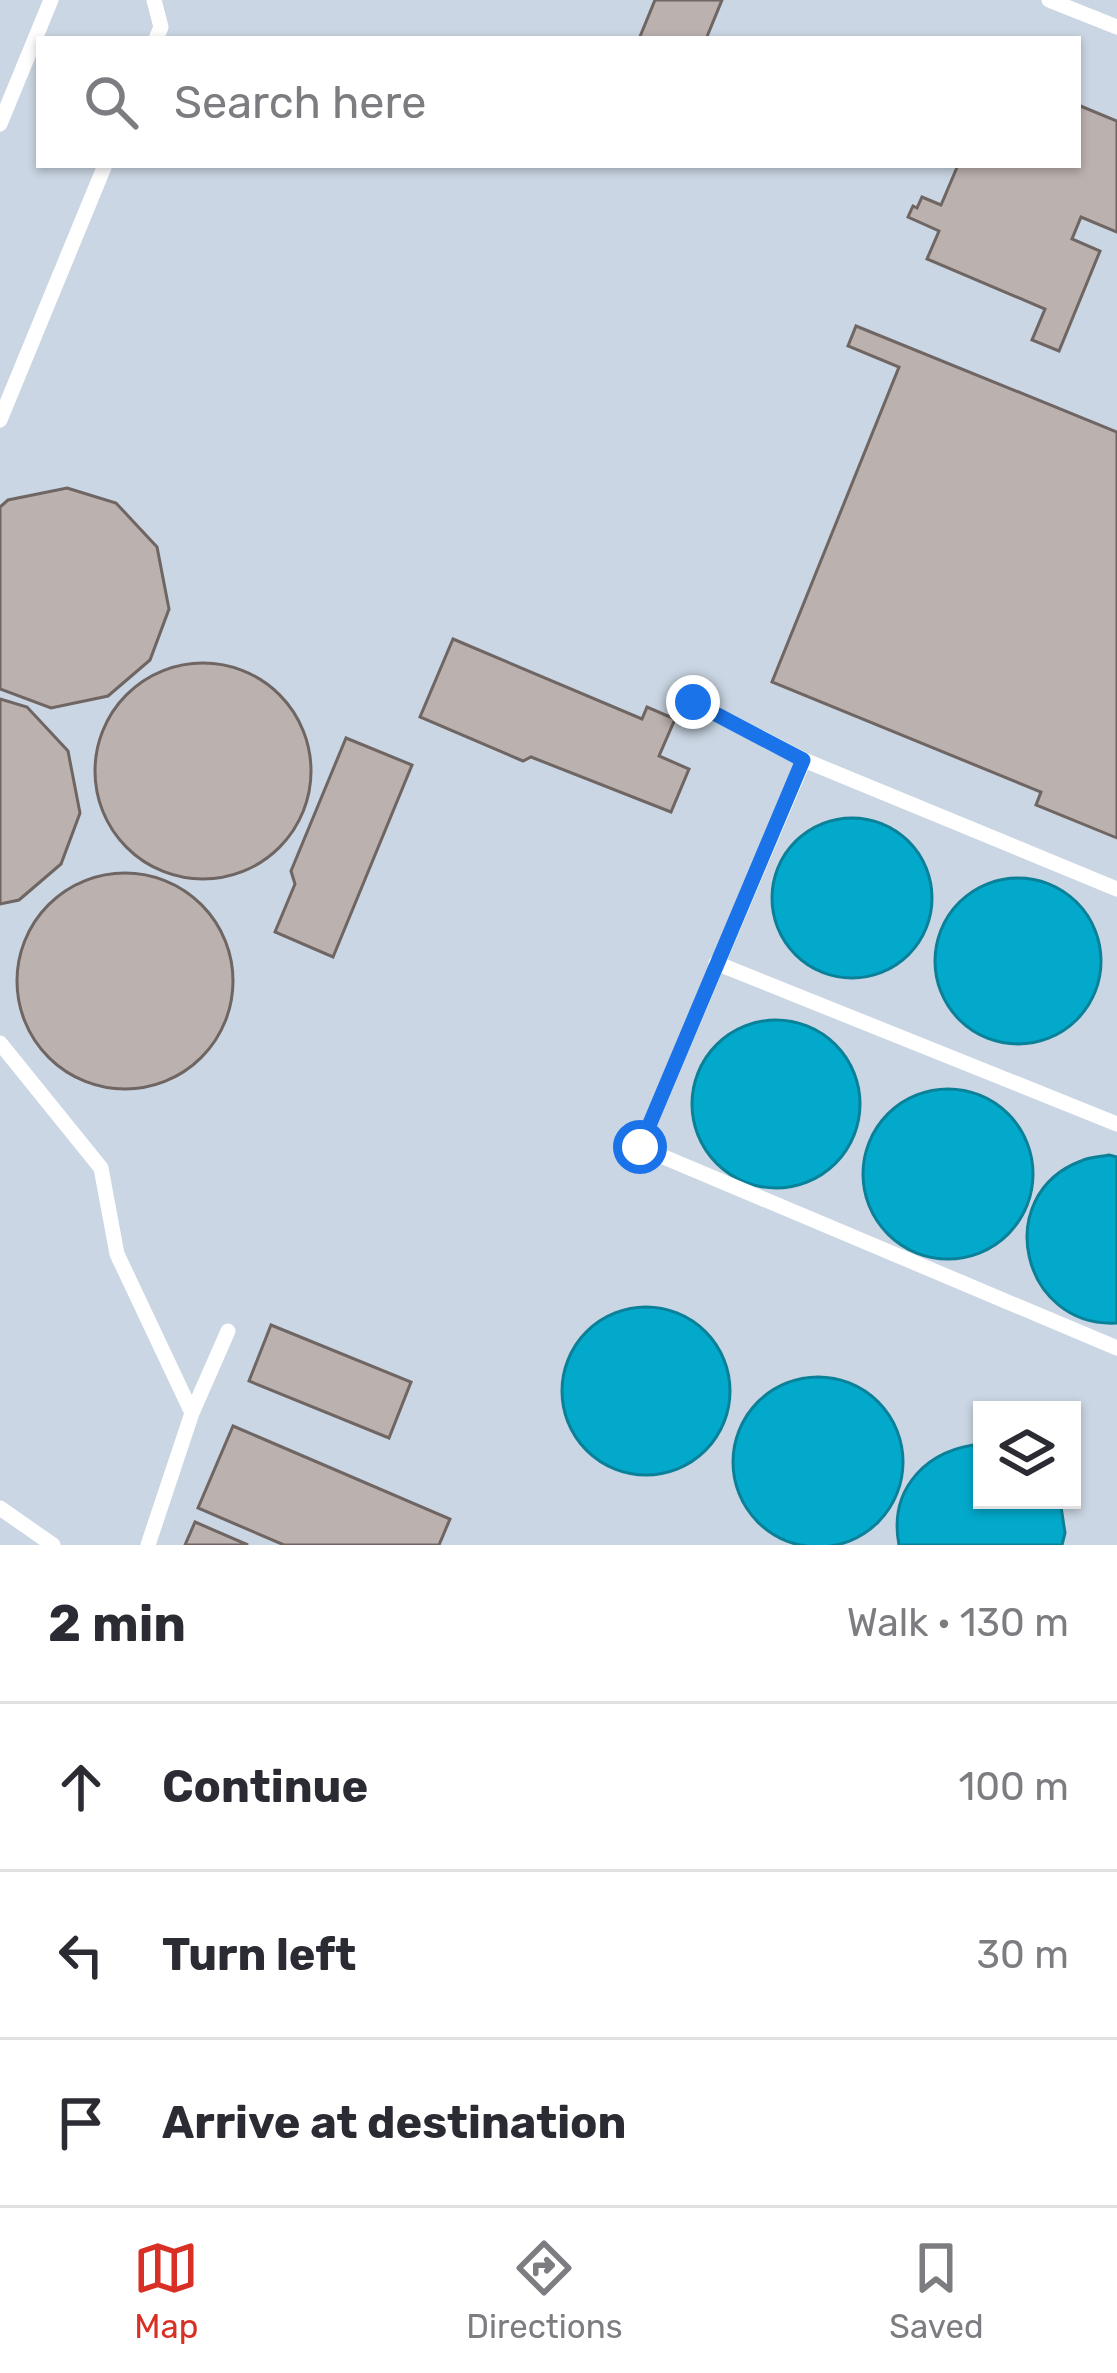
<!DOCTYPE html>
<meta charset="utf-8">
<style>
body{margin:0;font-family:Rubik,sans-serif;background:#f7f7f7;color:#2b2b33}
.controls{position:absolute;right:36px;bottom:36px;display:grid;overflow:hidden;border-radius:0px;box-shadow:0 3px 9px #0004}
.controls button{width:108px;height:108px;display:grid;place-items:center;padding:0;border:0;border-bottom:3px solid #e1e1e2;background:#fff;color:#2b2b33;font:60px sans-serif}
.stop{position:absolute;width:36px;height:36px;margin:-27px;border:9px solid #1a73e8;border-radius:50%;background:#fff}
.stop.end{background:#1a73e8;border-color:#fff;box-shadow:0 3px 12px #0008}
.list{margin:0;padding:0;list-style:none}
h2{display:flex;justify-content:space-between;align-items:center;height:156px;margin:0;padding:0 48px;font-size:51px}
h2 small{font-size:39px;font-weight:400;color:#7c7c81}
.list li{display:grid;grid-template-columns:78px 1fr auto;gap:36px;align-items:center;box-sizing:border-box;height:168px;padding:0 48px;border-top:3px solid #e1e1e2}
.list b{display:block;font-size:45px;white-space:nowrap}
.list em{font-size:39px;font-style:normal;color:#7c7c81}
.icon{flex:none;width:66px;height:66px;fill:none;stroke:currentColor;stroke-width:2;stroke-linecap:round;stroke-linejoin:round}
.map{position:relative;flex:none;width:1117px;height:1545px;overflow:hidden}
.search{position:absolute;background:#fff;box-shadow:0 3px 9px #0004;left:36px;right:36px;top:36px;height:132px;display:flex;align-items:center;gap:30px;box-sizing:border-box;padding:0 42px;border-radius:0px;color:#7c7c81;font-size:45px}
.sheet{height:660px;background:#fff}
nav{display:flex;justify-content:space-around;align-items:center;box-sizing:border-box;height:168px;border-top:3px solid #e1e1e2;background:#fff;font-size:33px;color:#7c7c81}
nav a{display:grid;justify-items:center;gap:6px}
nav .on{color:#d93025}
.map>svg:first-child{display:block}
.built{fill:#cad6e3;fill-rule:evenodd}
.water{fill:#02a9cb;stroke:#0a8099;stroke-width:3}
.building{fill:#bbb1ae;stroke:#6f6663;stroke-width:3}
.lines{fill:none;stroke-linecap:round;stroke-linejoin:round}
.service{stroke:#fff;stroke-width:15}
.route{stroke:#1a73e8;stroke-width:15}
</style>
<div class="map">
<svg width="1117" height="1545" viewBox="0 0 1117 1545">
<rect width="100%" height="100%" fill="#dce3ea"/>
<path class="built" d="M0,0H1117V1545H0ZM39,39H1078V165H39ZM982,1410H1072V1500H982Z"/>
<path class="water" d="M772 898a80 80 0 1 1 160 0a80 80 0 1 1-160 0Z
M935 961a83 83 0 1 1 166 0a83 83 0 1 1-166 0Z
M692 1104a84 84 0 1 1 168 0a84 84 0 1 1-168 0Z
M863 1174a85 85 0 1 1 170 0a85 85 0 1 1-170 0Z
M1109,1155L1117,1157V1323C1021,1328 991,1195 1081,1161C1089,1157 1100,1157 1109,1155Z
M562 1391a84 84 0 1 1 168 0a84 84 0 1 1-168 0Z
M733 1462a85 85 0 1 1 170 0a85 85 0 1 1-170 0Z
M982,1444V1500H1060L1065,1533L1062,1545H899C888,1488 928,1448 982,1444Z"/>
<path class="building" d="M655,0H722L706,39H639Z
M1078,105L1117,121V232L1081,217L1072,239L1100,251L1059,351L1032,340L1045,309L927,259L939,231L908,217L913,206L917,208L922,197L941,205L958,165H1078Z
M856,326L1117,432V838L1036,805L1041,792L772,682L899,367L848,346Z
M67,488L116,503L157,547L169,609L150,660L108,696L51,708L0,689V507L8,500Z
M453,639L642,719L647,707L675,719L659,756L689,769L671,812L531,757L523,761L420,717Z
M95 771a108 108 0 1 1 216 0a108 108 0 1 1-216 0Z
M0,699L27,707L68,751L80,813L61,864L19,900L0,904Z
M346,738L412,765L333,957L275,932L295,884L291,871Z
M17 981a108 108 0 1 1 216 0a108 108 0 1 1-216 0Z
M271,1325L411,1382L389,1438L249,1381Z
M233,1426L450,1519L439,1545H284L198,1508Z
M195,1522L248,1545H185Z"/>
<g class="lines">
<path class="service" d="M154,0L161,27L156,39
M1049,0L1117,27
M0,124L51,0
M0,420L105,165
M693,702L804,760L1117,889
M804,760L640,1147L1117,1348
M716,963L1117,1124
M0,1043L101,1168L117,1254L192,1413
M0,1508L53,1545
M148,1545L192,1413L228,1331"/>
</g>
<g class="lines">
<path class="route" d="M640,1147L803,760L693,702"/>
</g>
</svg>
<div class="controls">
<button><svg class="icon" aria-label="layers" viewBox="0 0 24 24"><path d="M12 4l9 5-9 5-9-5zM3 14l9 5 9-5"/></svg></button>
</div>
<div class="stop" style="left:640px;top:1147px"></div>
<div class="stop end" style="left:693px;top:702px"></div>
<div class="search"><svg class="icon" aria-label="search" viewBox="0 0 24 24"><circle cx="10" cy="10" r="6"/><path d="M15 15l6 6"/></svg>Search here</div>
</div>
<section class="sheet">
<h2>2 min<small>Walk · 130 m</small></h2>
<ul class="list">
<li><svg class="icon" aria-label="ahead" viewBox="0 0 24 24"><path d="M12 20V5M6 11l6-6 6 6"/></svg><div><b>Continue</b></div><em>100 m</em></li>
<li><svg class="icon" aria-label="left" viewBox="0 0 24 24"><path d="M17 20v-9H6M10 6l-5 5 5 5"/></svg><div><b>Turn left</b></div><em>30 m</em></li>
<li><svg class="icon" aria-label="arrive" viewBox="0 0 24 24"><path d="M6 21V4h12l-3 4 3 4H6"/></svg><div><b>Arrive at destination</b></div></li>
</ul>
</section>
<nav>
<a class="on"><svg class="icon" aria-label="map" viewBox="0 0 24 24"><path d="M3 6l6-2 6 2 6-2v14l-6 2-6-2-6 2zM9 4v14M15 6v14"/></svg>Map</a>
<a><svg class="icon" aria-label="directions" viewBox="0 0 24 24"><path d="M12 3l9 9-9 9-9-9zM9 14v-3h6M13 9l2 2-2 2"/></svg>Directions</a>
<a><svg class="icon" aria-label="saved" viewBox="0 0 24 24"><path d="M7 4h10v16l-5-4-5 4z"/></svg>Saved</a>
</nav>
